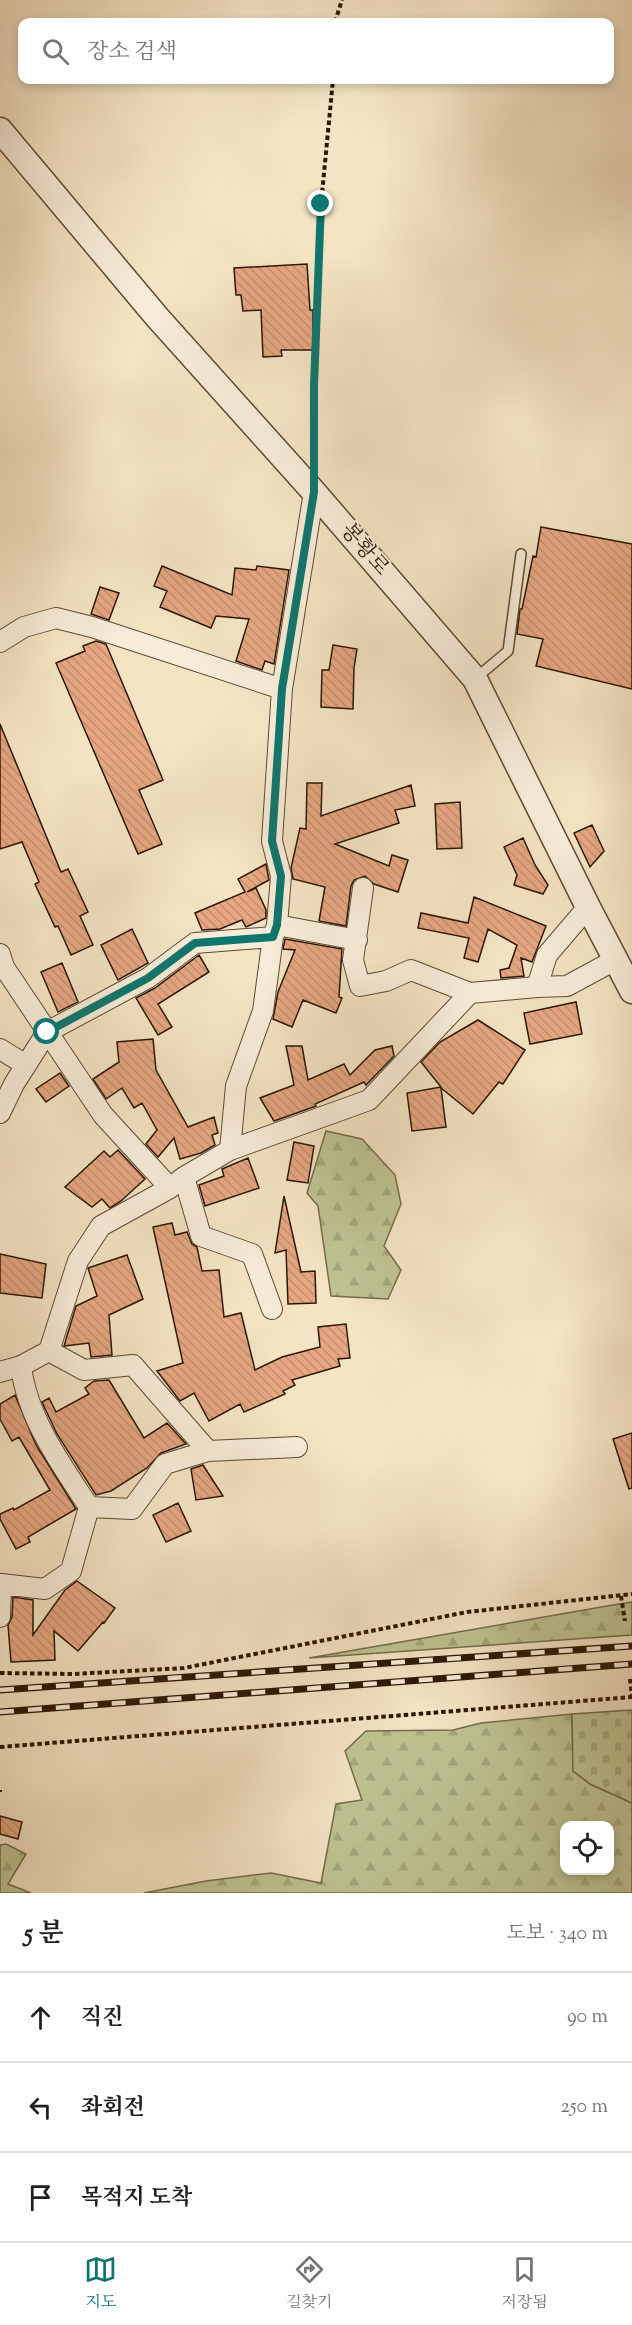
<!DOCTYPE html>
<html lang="ko">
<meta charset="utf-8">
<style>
body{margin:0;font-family:"Sorts Mill Goudy","Noto Serif KR",serif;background:#f2f2f2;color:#202124}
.controls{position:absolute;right:18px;bottom:18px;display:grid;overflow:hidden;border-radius:12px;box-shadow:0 3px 9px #0003}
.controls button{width:54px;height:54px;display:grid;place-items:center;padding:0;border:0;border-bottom:2px solid #e0e0e0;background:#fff;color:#202124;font:30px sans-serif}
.stop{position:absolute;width:18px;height:18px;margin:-14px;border:4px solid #0f766e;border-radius:50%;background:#fff}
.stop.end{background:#0f766e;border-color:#fff;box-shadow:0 2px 6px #0008}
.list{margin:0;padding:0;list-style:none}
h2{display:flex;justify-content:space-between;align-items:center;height:78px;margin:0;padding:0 24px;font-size:26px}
h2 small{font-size:20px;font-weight:400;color:#757577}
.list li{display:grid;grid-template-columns:39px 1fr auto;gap:18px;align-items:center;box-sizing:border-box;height:90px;padding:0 24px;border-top:2px solid #e0e0e0}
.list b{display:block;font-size:22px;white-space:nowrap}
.list em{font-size:20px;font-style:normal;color:#757577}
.icon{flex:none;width:33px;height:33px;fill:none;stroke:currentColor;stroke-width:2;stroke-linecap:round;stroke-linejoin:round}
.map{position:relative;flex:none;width:632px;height:1893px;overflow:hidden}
.search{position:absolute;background:#fff;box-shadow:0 3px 9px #0003;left:18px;right:18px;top:18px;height:66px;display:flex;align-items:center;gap:15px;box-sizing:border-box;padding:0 21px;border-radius:12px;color:#757577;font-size:22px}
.sheet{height:348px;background:#fff}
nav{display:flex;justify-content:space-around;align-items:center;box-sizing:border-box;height:84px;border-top:2px solid #e0e0e0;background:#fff;font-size:16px;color:#757577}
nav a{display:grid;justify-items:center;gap:3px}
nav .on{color:#0f766e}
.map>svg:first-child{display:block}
.forest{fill:url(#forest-firs);stroke:#746c4a;stroke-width:1.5;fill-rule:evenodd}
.cemetery{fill:url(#cemetery-stones);stroke:#746c4a;stroke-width:1.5}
.building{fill:url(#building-back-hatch);stroke:#2b1602;stroke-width:1.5}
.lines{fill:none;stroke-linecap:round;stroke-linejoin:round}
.service-casing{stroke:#5d4a32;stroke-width:12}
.minor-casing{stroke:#5d4a32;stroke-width:22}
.tertiary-casing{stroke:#5d4a32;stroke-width:27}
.path{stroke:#2b1602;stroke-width:4;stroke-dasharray:4.5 3;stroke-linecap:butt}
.service{stroke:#f8edd9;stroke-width:9}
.minor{stroke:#f8edd9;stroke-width:20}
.tertiary{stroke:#f8edd9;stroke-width:24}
.rail-casing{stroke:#2b1602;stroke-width:7}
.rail{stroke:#f8edd9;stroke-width:4.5;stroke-dasharray:14;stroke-linecap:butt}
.route{stroke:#0f766e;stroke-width:8}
.labels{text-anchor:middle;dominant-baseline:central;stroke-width:4.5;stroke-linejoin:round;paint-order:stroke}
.street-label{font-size:21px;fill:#2b1602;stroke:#f8edd9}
</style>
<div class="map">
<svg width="632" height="1893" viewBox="0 0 632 1893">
<defs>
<pattern id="forest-firs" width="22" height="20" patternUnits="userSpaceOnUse" patternTransform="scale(1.5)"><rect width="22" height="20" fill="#bec392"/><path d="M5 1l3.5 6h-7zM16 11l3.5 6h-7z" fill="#a3a77c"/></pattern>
<pattern id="cemetery-stones" width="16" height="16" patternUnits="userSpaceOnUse" patternTransform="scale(1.5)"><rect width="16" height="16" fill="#bec392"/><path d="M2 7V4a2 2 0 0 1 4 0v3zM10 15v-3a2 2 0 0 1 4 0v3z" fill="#a3a77c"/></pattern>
<pattern id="building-back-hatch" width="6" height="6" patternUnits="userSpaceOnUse" patternTransform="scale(1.5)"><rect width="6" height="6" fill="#e6a782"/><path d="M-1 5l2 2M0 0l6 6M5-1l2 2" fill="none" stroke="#c58f6f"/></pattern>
</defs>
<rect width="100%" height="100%" fill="#f4e4c4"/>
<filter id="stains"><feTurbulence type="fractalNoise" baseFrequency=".00333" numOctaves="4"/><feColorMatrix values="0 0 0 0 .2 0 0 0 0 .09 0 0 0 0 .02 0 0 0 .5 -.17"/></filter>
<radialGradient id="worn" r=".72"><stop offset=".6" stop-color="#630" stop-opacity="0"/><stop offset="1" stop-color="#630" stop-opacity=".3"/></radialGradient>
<path class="forest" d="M326,1131L362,1139L395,1175L401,1204L384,1246L401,1270L388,1299L331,1296L318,1206L307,1193Z
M632,1602V1635L309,1658L613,1605Z
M572,1714L573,1771L590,1784L632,1803V1893H144L206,1881L271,1873L321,1883L336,1804L362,1800L345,1751L366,1731L453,1730L481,1723ZM564,1826H610V1870H564Z
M6,1844L26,1854L8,1884L31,1893H0V1845Z"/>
<path class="cemetery" d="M632,1710V1803L590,1784L573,1771L572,1714Z"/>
<path class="building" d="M307,264L310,310H313V350H281L282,356L263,357L261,310L243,311L241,295H236L234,268Z
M541,527L632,544V689L536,666L543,639L517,634L520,609H522L533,556L536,557Z
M162,566L232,595L235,568L256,570L257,566L289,570L274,664L265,661L262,670L236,661L249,619L216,616L211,628L160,607L167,591L154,586Z
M100,587L119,593L109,620L91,614Z
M96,641L106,644L163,780L139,790L162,844L138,854L56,663L85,651L83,646Z
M333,645L357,649L354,668L353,709L321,707L322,670H329Z
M0,724L61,872L68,869L88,912L80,916L93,945L71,955L58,926L55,927L35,884L39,882L22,842L0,849Z
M307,783H322L321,816L411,785L415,806L395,810L399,823L335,844L389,866L392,855L408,860L398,892L374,884L365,876L354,880L351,886L346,926L319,921L325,887L293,879L291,868L300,828L306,829Z
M460,802L462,848L437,849L435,804Z
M592,825L604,851L590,867L574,833Z
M523,838L535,865L548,885L543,894L514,885L517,875L504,847Z
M266,864L269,880L247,892L256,888L266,910V918L246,927L242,920L220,929L202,930L195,913L245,892L238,879Z
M474,897L546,926L532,962L521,958L524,976L501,978L500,970L509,968L517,945L488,929L478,962L464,958L469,938L418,928L421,913L468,923Z
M132,929L148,963L118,980L101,945Z
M285,939L342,949L339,997L342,998L336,1013L303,1000L292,1027L273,1019L278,992L295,950L283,949Z
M199,955L209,972L158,1004L172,1027L158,1035L136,998L155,988Z
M62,963L78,1002L58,1012L41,972Z
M576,1002L582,1034L530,1044L524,1013Z
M478,1020L525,1050L503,1084L499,1082L473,1114L441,1088L446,1127L412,1131L407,1093L441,1087L421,1062L440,1042Z
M153,1039L156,1070L188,1127L214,1117L218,1133L212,1135L215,1145L201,1153L180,1159L174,1138L158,1157L146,1144L157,1130L142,1103L134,1108L122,1088L106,1099L93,1079L119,1062L117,1042Z
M286,1046H302L308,1080L344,1064L350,1075L375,1050L392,1046L394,1056L366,1085L364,1082L315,1104L316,1106L274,1121L260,1098L294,1085Z
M60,1073L69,1086L46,1102L36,1089Z
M294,1142L314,1146L308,1183L287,1180Z
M118,1150L145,1179L121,1201L110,1208L102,1199L92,1207L65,1187L104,1151L110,1157Z
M248,1158L259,1188L205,1206L199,1185L224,1176L222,1169Z
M284,1196L301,1272L315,1271L316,1303L288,1304L286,1250L275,1253Z
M172,1223L175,1235L187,1232L192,1244L197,1247L202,1271L219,1270L224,1317L241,1313L255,1370L282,1357L320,1347L318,1327L346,1324L350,1358L338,1359L340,1366L292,1380L295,1385L283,1391L285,1394L244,1412L240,1404L209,1421L194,1393L180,1401L157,1371L183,1363L153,1227Z
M0,1254L46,1264L42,1298L0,1293Z
M127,1255L143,1299L109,1315L112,1355L91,1357L89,1343L64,1346L76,1306L97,1296L88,1268Z
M109,1380L144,1438L167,1423L186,1444L161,1453L147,1468L111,1491L96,1495L57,1434L42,1402L49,1398L56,1412L89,1394L85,1388L94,1381Z
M15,1395L36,1445L76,1509L28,1537L30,1542L16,1549L0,1519V1514L13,1508L14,1510L50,1490L19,1437L12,1441L0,1419V1404Z
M632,1433V1488L629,1489L613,1439Z
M203,1465L223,1496L196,1500L191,1469Z
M178,1503L191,1531L166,1542L153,1515Z
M77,1581L115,1608L104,1623L103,1622L78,1651L54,1631L55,1660L11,1662L8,1625L12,1617L13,1597L33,1600V1635L65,1590Z
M0,1816L22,1822L18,1839L0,1834Z"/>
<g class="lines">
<defs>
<path id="service" d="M476,678L508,651L521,554"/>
<path id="minor" d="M0,642L24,627L56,618L92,627L282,689
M363,888L353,960L360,986L386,981L411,970L470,993
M277,925L357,940
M0,954L4,967L103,1115L170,1188
M537,987L567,986L615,960
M0,1049L26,1065
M0,1113L14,1084L47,1032L148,978L195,943L273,937
M230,1150L236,1086L263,1011L273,937L277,925L281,876L272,841L282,689L314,492
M184,1177L201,1236L252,1254L272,1309
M49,1351L84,1370L133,1365L208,1451L297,1447
M0,1372L21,1366
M89,1507L132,1509L165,1464L208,1451
M0,1617L1,1584L45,1589L71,1571L89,1507C61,1464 27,1418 21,1366L49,1351L78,1261L101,1226L170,1188L184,1177L230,1150L369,1100L470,993L537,987L547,955L588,907"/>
<path id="tertiary" d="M0,130L157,317L314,492L475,679L588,907L632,991"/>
</defs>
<use href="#service" class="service-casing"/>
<use href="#minor" class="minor-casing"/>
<use href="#tertiary" class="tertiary-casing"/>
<path class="path" d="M335,22L342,0
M314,462V386L321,204L333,80
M621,1596L625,1621
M0,1673L73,1674L184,1668L467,1612L632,1594
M630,1679L632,1697
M0,1747L632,1697
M0,1790V1792"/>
<use href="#service" class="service"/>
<use href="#minor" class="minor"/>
<use href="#tertiary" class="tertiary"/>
<defs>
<path id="rail" d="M0,1690L632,1646
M0,1712L632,1664"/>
</defs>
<use href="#rail" class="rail-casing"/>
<use href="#rail" class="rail"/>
</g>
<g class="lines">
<path class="route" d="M47,1032L148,978L195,943L273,937L277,925L281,876L272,841L282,689L314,492V386L321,204"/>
</g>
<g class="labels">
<g class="street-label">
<text transform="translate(364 550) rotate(49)">봉황로</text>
</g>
</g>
<rect width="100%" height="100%" filter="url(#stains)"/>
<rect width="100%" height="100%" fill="url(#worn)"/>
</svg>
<div class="controls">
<button><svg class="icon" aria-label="locate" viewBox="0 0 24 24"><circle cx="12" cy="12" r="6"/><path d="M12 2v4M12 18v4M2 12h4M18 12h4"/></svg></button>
</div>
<div class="stop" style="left:47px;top:1032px"></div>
<div class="stop end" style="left:321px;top:204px"></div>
<div class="search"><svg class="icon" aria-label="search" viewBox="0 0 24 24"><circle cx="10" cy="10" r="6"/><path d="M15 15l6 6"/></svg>장소 검색</div>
</div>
<section class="sheet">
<h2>5 분<small>도보 · 340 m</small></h2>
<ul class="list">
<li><svg class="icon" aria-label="ahead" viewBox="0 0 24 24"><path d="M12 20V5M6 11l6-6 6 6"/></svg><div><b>직진</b></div><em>90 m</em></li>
<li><svg class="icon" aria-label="left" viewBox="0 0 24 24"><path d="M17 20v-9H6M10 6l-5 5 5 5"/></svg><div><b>좌회전</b></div><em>250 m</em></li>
<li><svg class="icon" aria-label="arrive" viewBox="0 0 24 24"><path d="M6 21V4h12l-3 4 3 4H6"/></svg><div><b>목적지 도착</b></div></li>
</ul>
</section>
<nav>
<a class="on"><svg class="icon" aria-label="map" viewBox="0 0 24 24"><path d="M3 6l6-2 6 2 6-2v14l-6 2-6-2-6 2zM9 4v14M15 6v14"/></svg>지도</a>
<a><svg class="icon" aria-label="directions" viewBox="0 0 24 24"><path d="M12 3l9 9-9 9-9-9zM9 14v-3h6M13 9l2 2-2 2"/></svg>길찾기</a>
<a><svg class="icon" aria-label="saved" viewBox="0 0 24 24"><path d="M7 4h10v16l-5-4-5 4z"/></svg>저장됨</a>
</nav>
